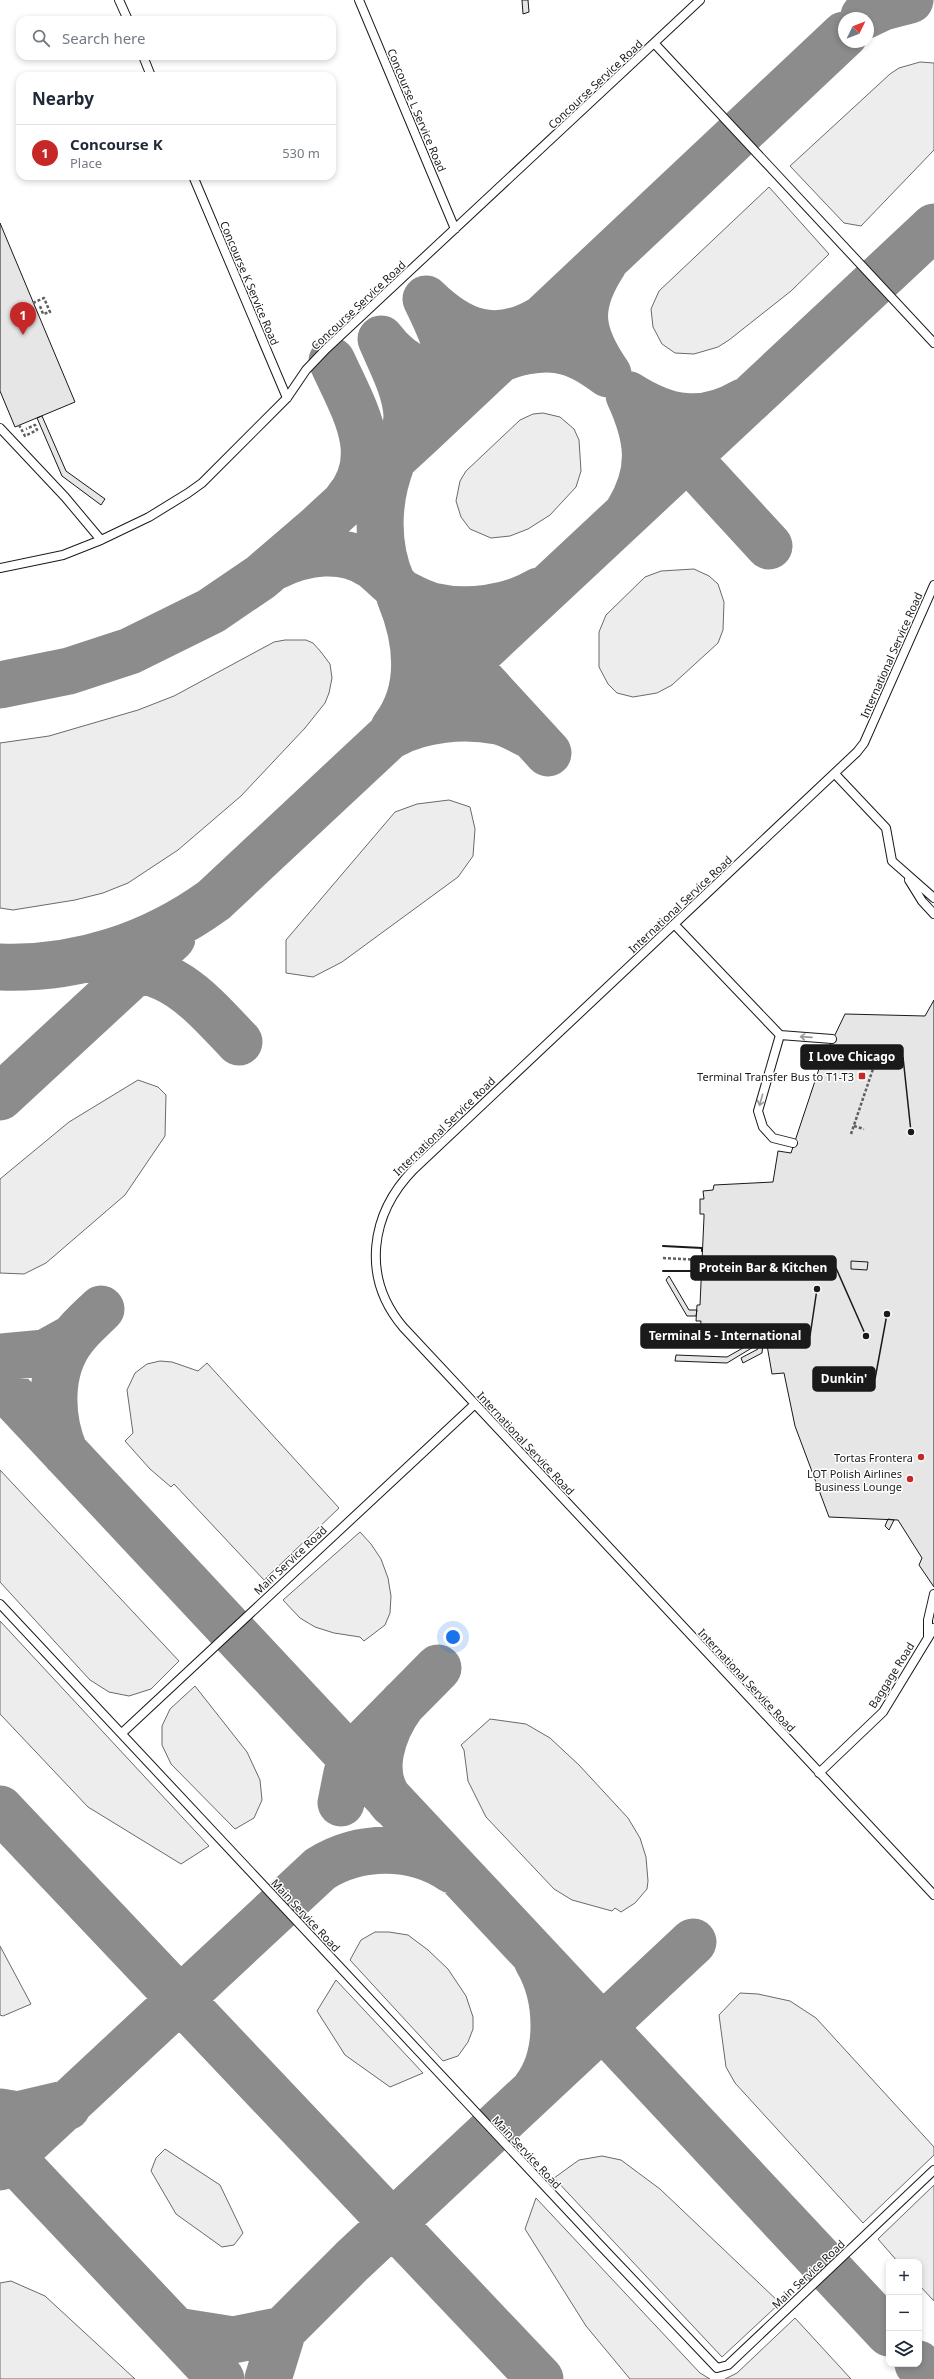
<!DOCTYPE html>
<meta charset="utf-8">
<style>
body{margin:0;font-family:"Noto Sans",sans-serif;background:#f6f6f7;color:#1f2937}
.controls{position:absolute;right:12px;bottom:12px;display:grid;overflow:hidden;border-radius:8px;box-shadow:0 2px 6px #0003}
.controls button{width:36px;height:36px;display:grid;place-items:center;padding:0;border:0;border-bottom:1px solid #e0e1e3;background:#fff;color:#1f2937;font:20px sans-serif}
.compass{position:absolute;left:838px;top:12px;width:36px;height:36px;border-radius:50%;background:#fff;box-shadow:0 2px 6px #0003;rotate:47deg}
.you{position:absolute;left:453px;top:1637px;width:14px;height:14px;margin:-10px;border:3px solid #fff;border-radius:50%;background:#1a73e8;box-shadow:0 0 0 6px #1a73e833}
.badge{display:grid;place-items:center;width:26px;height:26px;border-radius:50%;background:#c62828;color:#fff;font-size:13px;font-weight:700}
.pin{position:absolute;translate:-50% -33px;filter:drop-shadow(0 1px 2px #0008)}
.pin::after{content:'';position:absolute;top:21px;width:14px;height:12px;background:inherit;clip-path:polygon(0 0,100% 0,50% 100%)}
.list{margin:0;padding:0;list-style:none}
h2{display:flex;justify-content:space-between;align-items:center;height:52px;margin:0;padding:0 16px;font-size:17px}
h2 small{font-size:13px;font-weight:400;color:#747a83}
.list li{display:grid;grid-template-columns:26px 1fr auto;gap:12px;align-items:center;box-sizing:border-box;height:56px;padding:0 16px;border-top:1px solid #e0e1e3}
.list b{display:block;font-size:15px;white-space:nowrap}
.list p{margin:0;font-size:13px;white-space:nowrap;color:#747a83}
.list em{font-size:13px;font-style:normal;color:#747a83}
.icon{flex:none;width:22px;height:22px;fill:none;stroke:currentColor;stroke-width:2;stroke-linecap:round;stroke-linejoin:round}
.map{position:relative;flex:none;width:934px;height:2379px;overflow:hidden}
.search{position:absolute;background:#fff;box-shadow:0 2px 6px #0003;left:16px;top:16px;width:320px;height:44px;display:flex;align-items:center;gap:10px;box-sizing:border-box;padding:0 14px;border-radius:12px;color:#747a83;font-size:15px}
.panel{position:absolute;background:#fff;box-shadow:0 2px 6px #0003;left:16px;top:72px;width:320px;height:108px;border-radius:12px}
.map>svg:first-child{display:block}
.built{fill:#ededed;stroke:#6a6a6a}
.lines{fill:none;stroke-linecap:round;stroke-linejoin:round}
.taxiway{stroke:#8c8c8c;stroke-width:47}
.building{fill:#e6e6e6;stroke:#1a1a1a}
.lane-casing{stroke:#1a1a1a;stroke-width:10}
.path{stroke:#5f5f5f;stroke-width:2.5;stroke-dasharray:3 2;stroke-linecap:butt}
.lane{stroke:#fff;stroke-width:8}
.wall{stroke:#1a1a1a;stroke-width:2}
.oneway{stroke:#989898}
.poi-dot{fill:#c62828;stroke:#fff;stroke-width:1.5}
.labels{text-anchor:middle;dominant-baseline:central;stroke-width:3;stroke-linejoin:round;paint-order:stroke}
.street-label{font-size:11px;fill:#1a1a1a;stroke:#fff}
.poi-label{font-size:11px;fill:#1a1a1a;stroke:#fff;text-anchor:end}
.leader{fill:none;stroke:#1a1a1a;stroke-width:1.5}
.callout-dot{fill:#1a1a1a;stroke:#fff;stroke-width:1.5}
.callout{fill:#1a1a1a;stroke:#1a1a1a;stroke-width:1.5}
.callout-label{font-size:12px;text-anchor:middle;font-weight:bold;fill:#fff}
</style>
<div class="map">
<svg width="934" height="2379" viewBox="0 0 934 2379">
<rect width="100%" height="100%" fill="#fff"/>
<path class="built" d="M920,62L934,63V150L861,226L844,223L790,166L890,74L899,68Z
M769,187L829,254L791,291L729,340L718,347L694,354L675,353L662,344L653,327L651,309L659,291Z
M543,413L560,417L574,429L579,440L581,471L576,487L550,515L528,529L510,536L491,538L470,529L461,517L456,501L460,481L466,471L520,420L533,414Z
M694,569L709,576L718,584L724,602L723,630L718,643L672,685L657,693L633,697L617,693L608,684L599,667V632L606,615L645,577L661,571Z
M285,640H306L313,643L321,652L330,664L332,678L329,693L325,703L305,728L241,796L178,850L128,883L103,893L75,900L13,910L0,908V743L49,736L138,710L174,696L274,642Z
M449,800L470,807L475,829L473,856L458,877L342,962L313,977L286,973V940L395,812L417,804Z
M138,1080L158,1087L166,1095L165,1136L125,1195L46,1263L24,1274L0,1273V1179L69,1122Z
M160,1361L172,1362L198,1371L207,1363L339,1508L264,1580L174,1484L171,1487L150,1469L125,1441L133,1433L127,1390L135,1373L147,1364Z
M0,1470L179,1661L151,1689L129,1696L109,1692L90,1680L0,1582Z
M360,1532L371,1544L381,1559L388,1578L391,1596L390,1613L385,1625L364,1641L360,1637L334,1633L315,1627L300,1618L283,1600Z
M0,1621L209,1846L181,1864L88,1807L0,1714Z
M195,1686L247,1752L260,1780L262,1800L254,1818L235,1829L171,1764L162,1745V1726L170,1709Z
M490,1719L526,1724L550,1738L579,1765L628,1818L640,1838L646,1857L648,1881L647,1889L635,1903L621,1912L615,1908L612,1911L572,1900L554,1889L486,1817L468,1781L464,1750L461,1745Z
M375,1932H389L408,1935L428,1950L448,1969L466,1996L473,2017V2029L468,2042L458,2056L443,2061L350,1960L361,1940Z
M0,1946L31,2004L3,2016L0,2015Z
M336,1980L423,2073L390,2087L345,2055L317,2011Z
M740,1993L758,1994L790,2001L816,2018L934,2147V2155L863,2223L735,2083L726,2067L719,2015Z
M165,2149L220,2185L243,2233L234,2245L222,2247L176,2214L151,2171L156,2158Z
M602,2156L621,2160L660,2189L780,2303L722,2357L554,2178L579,2160Z
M934,2185V2301L919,2285V2262H898L878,2239Z
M536,2198L700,2373L710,2379H630L586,2326L525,2229Z
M11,2281L45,2296L135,2379H0V2283Z
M795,2318L851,2379H725L737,2373Z"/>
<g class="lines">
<path class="taxiway" d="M864,16L883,7L910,0
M332,361C352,406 385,455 347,500
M443,406C462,370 442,332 426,299C461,333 495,346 540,320
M665,433L769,546
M628,512C653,471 649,438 629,395C667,419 702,426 743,402
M276,566C305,552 342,546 371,565C378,570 385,577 392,583L548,753
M392,583C375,544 377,498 393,459C398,444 407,433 407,416C406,389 391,363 381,339C403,369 441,386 477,371C484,369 490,365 496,361C514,352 539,347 559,350C578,353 593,363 608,374C579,332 576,306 604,263
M398,591C409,596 420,603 432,606C466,614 509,609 539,591
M0,685L69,671L130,651L211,611L261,577L318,528L421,433L844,35
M394,728C424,689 417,638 400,597
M392,735C422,718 464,715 498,721C510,724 521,731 532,736
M0,967C77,970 152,945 214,900L934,227
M112,967C172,966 201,1002 239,1042
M0,1097L172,938
M0,1357L45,1353L72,1338
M0,1383L889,2333
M65,1453C50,1418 48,1370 73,1338C81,1327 92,1318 101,1309
M341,1803L347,1773L361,1746L438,1668
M393,1804C366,1775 383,1730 403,1703
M0,1809L540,2379
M535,2089C561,2055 559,1997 537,1960
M0,2112L18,2115L69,2103L67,2107
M0,2145L221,2379
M0,2167L320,1869C360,1844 413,1844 452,1870
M176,2331L233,2340L283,2330
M918,2364L932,2379
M268,2379L283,2330L352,2261L693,1942"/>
</g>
<path class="building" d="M522,0H528L529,12L523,14Z
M0,223L75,402L15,427L0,391Z
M42,416L66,471L105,499L101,505L62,476L37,418Z
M934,1000V1587L919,1565L922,1558L898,1520L829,1517L795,1426L784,1373L772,1374L767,1345L709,1335L708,1330L700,1329L701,1321H696L697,1305H700L704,1217V1214H700V1199H704L703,1191L713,1190L714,1185L773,1182L778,1151L791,1153L820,1066L845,1014L925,1016Z
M851,1261L868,1262L867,1270L851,1269Z
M669,1276L689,1310H697L696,1316H687L666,1280Z
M750,1341L755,1342V1346L727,1363L675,1361L676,1355L727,1357L750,1344Z
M758,1342L763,1343L762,1353L743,1363L741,1358L758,1349Z
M888,1519L894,1520L889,1530L885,1526Z"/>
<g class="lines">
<defs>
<path id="lane" d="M119,0L128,20
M359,0L455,229
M654,43L934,343
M143,56L151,76
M193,176L287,398
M0,428L65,497L101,540
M0,568L63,555L101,540L149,517L188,493L202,483L287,398L306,370L326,349L700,0
M934,585L864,743L857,752L414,1169C370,1214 361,1277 403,1327L934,1895
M835,774L886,828L892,861L934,898
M909,880L922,901L934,914
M675,925L780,1035L832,1039
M780,1035L758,1111L763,1127L773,1138L793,1143
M0,1604L601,2246L717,2368L728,2365L934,2170
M928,1637V1620L934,1594
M122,1733L475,1404
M819,1773L883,1712L934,1628"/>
</defs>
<use href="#lane" class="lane-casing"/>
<path class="path" d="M33,303L44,298L50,312L43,314L40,306
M19,425L25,436L37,430L35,425L26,429
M854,1126L864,1129
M851,1134L874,1066L862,1061
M663,1258L702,1260"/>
<use href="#lane" class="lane"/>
<path class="wall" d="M663,1246L702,1248V1251
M663,1271H701"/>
</g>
<defs><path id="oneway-shaft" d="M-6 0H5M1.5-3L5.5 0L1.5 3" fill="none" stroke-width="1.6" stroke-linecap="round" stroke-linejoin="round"/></defs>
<g class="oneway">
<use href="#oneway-shaft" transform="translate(806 1037) rotate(-176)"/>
<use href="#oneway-shaft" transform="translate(761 1100) rotate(106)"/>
</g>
<g class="poi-dot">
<rect x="858" y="1072" width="8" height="8" rx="2"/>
<circle cx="921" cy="1457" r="4"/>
<circle cx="910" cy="1479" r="4"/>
</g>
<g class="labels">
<g class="street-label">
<text transform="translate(595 84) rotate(-43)">Concourse Service Road</text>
<text transform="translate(417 110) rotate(67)">Concourse L Service Road</text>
<text transform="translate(250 283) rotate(67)">Concourse K Service Road</text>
<text transform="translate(358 305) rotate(-43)">Concourse Service Road</text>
<text transform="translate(891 655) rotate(-66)">International Service Road</text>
<text transform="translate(680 904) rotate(-43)">International Service Road</text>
<text transform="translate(444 1126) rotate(-44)">International Service Road</text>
<text transform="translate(526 1443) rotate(47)">International Service Road</text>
<text transform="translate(290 1560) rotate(-43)">Main Service Road</text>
<text transform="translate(891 1675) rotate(-58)">Baggage Road</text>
<text transform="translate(747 1680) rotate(47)">International Service Road</text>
<text transform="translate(306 1915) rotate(47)">Main Service Road</text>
<text transform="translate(527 2152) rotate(47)">Main Service Road</text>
<text transform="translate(808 2274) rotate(-43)">Main Service Road</text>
</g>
<g class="poi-label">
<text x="854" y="1076">Terminal Transfer Bus to T1-T3</text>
<text x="913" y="1457">Tortas Frontera</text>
<text x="902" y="1473">LOT Polish Airlines<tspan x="902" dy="13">Business Lounge</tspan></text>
</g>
</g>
<path class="leader" d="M911 1132L903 1057M866 1336L836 1268M817 1289L810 1336M887 1314L875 1379"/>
<g class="callout-dot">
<circle cx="911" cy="1132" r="4"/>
<circle cx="866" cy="1336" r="4"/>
<circle cx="817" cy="1289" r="4"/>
<circle cx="887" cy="1314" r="4"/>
</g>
<g class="callout">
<rect x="801" y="1045" width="102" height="24" rx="4"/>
<rect x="691" y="1256" width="145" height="24" rx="4"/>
<rect x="641" y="1324" width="169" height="24" rx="4"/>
<rect x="813" y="1367" width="62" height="24" rx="4"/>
</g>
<g class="callout-label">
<text x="852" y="1061">I Love Chicago</text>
<text x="763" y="1272">Protein Bar &amp; Kitchen</text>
<text x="725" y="1340">Terminal 5 - International</text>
<text x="844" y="1383">Dunkin'</text>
</g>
</svg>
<div class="controls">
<button>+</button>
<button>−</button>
<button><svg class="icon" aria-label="layers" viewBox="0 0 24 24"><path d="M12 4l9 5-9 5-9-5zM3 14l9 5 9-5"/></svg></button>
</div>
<svg class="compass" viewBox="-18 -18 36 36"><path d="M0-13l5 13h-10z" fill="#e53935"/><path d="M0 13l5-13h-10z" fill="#747a83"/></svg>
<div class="you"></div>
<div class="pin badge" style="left:23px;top:335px">1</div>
<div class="search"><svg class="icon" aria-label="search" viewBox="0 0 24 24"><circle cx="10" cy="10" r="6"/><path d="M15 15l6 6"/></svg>Search here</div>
<section class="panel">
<h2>Nearby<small></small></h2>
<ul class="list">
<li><span class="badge">1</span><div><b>Concourse K</b><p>Place</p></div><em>530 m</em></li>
</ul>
</section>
</div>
